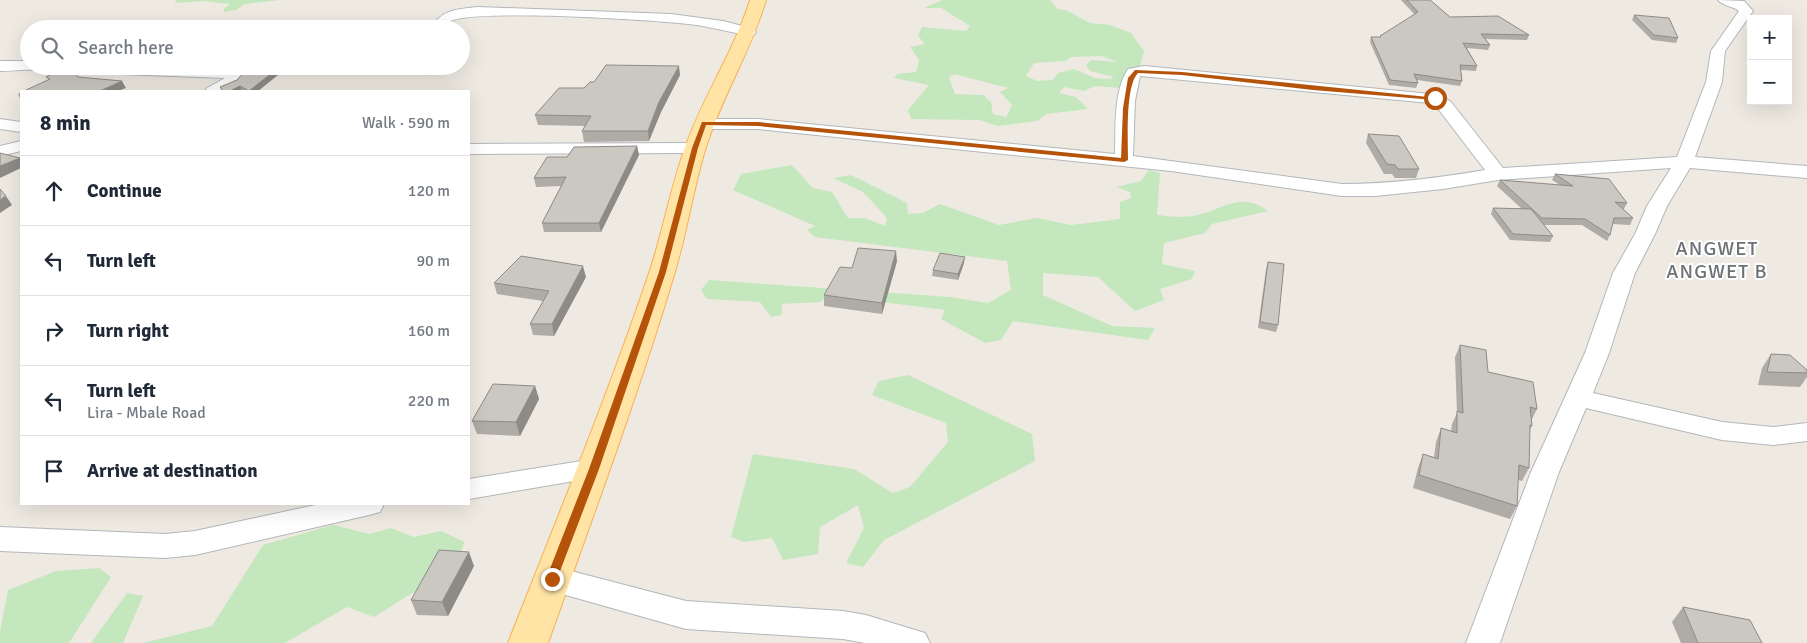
<!DOCTYPE html>
<meta charset="utf-8">
<style>
body{margin:0;font-family:Signika,sans-serif;background:#f6f6f7;color:#1f2937}
.controls{position:absolute;right:15px;top:15px;display:grid;overflow:hidden;border-radius:0px;box-shadow:0 5px 20px #0002}
.controls button{width:45px;height:45px;display:grid;place-items:center;padding:0;border:0;border-bottom:1px solid #e0e1e3;background:#fff;color:#1f2937;font:25px sans-serif}
.stop{position:absolute;width:15px;height:15px;margin:-11px;border:4px solid #b45309;border-radius:50%;background:#fff}
.stop.end{background:#b45309;border-color:#fff;box-shadow:0 1px 5px #0008}
.list{margin:0;padding:0;list-style:none}
h2{display:flex;justify-content:space-between;align-items:center;height:65px;margin:0;padding:0 20px;font-size:21px}
h2 small{font-size:16px;font-weight:400;color:#747a83}
.list li{display:grid;grid-template-columns:32px 1fr auto;gap:15px;align-items:center;box-sizing:border-box;height:70px;padding:0 20px;border-top:1px solid #e0e1e3}
.list b{display:block;font-size:19px;white-space:nowrap}
.list p{margin:0;font-size:16px;white-space:nowrap;color:#747a83}
.list em{font-size:16px;font-style:normal;color:#747a83}
.icon{flex:none;width:28px;height:28px;fill:none;stroke:currentColor;stroke-width:2;stroke-linecap:round;stroke-linejoin:round}
.map{position:relative;flex:none;width:1807px;height:643px;overflow:hidden}
.search{position:absolute;background:#fff;box-shadow:0 5px 20px #0002;left:20px;top:20px;width:450px;height:55px;display:flex;align-items:center;gap:12px;box-sizing:border-box;padding:0 18px;border-radius:28px;color:#747a83;font-size:19px}
.panel{position:absolute;background:#fff;box-shadow:0 5px 20px #0002;left:20px;top:90px;width:450px;height:415px;border-radius:0px}
.map>svg:first-child{display:block}
.green{fill:#c4e7be;fill-rule:evenodd}
.lines{fill:none;stroke-linecap:round;stroke-linejoin:round}
.street-casing{stroke:#b3b6ba;stroke-width:2}
.primary-casing{stroke:#f6b054;stroke-width:2}
.street{fill:#fff;fill-rule:evenodd}
.primary{fill:#ffe4a6;fill-rule:evenodd}
.wall{fill:#afaba6}
.shaded-wall{fill:#8e8b87}
.building{fill:#cbc7c1;stroke:#8e8b87}
.route{fill:#b45309}
.labels{text-anchor:middle;dominant-baseline:central;stroke-width:4;stroke-linejoin:round;paint-order:stroke}
.quarter-label{font-size:20px;letter-spacing:1px;fill:#6c7276;stroke:#fff}
</style>
<div class="map">
<svg width="1807" height="643" viewBox="0 0 1807 643">
<rect width="100%" height="100%" fill="#eeeae2"/>
<path class="green" d="M176,0H279L245,4L236,10L224,12V9L230,4L204,1L175,3Z
M942,0H1050L1058,9L1066,10L1090,23L1110,25L1131,33L1144,51L1134,89L1095,86L1084,91L1064,87L1059,93L1076,97L1088,109L1046,114L1037,121L997,126L979,120L911,119L908,110L929,85L894,78L897,74L916,72L919,60L910,47L925,44L918,36L922,27L966,31L970,26L941,8H924ZM1102,56L1117,62L1091,60L1086,65L1090,71L1114,77L1110,79L1095,78L1074,69L1058,73L1053,80L1037,81L1026,76L1034,63L1066,61L1071,57ZM954,74L1008,88L1000,92L1012,105L1006,117L993,114L991,102L983,95L955,94L949,78Z
M792,165L813,188L832,192L848,218H865L885,226L887,218L863,192L833,178L851,175L907,203L908,214L923,213L940,204L999,225L1037,218L1071,225L1120,219V202L1131,198L1130,192L1116,187L1141,181L1149,170L1160,173L1157,215C1168,216 1182,218 1193,216C1223,211 1238,190 1268,211L1212,224L1205,233L1164,243L1162,264L1195,271L1192,279L1160,289L1164,300L1135,311L1098,277L1043,273V295L1112,326L1155,328L1148,340L1013,321L1001,340L985,343L941,319L945,310L826,295L821,302L782,304V315L771,317L760,302L707,299L701,290L709,280L950,297L988,303L1011,290L1007,261L815,237L807,230L815,226L733,190L741,174Z
M908,375L1032,434L1035,461L884,540L863,567L846,563L864,528L858,505L820,527L818,554L783,560L772,538L744,542L731,537L753,454L854,469L893,493L910,487L948,442L946,423L872,395L879,381Z
M333,525L370,534L391,528L414,537L441,531L465,542L456,562L430,582L374,617L347,607L285,643H143L212,626L263,545Z
M99,568L111,577L69,643H0V632L8,590L56,571Z
M127,593L143,596L123,643H91Z"/>
<g class="lines">
<defs>
<path id="street" d="M1718,0L1744,1L1753,11L1725,51L1722,82L1695,157L1807,166V178L1690,168L1667,206L1655,234L1635,273L1609,353L1593,393L1722,422L1773,427L1807,423V441L1773,445L1722,440L1586,408L1559,472L1500,643H1466L1531,472L1585,353L1613,273L1635,234L1647,206L1671,168L1498,180L1443,189L1375,196H1342L1171,171L758,129H704L698,128L695,124L698,120L704,119H758L1115,154C1116,127 1113,92 1128,69L1144,66L1441,95L1451,102L1503,168L1677,157L1706,82L1711,51L1739,11C1733,6 1723,6 1718,0ZM1140,76L1430,103L1439,110L1485,170C1438,178 1390,184 1342,184L1133,156L1135,101Z
M478,7L671,14L723,21L754,29L756,32L754,35L749,36C732,32 714,28 697,25C663,20 468,8 449,22L446,29H432C439,9 460,9 478,7Z
M161,22L191,25L198,29H81L80,27L82,24L87,23Z
M0,61H29V66L215,67L244,72L246,75C236,90 221,91 205,91L207,88L225,78L41,71C30,68 13,71 0,71Z
M0,119L21,122V132L0,129Z
M21,141V151L0,156V146Z
M695,143L701,144L704,148L701,152L695,153L469,154V144Z
M594,459L604,462L608,469L604,476L469,499V479Z
M320,504H384L380,512L369,515L195,555L165,558L0,551V527L165,534L195,531Z
M552,566L686,601L843,611L866,615L925,633L930,643H865L843,639L686,629L541,588L536,579L541,570Z"/>
<path id="primary" d="M750,0H766C751,51 722,96 706,147C693,189 687,233 674,275C637,399 591,521 548,643H508C556,521 606,400 648,276C663,233 670,188 686,145C704,95 734,51 750,0Z"/>
</defs>
<use href="#street" class="street-casing"/>
<use href="#primary" class="primary-casing"/>
<use href="#street" class="street"/>
<use href="#primary" class="primary"/>
</g>
<path class="wall" d="M1401,0H1430L1450,17L1529,35L1527,40L1485,39L1490,45L1488,50L1467,48L1477,66L1476,71L1461,70L1462,81L1460,86L1417,80L1418,83L1416,88L1389,85L1370,42L1371,37H1380V36L1415,15Z
M1634,15L1678,38L1676,43L1652,40L1632,20Z
M284,70L258,91H222L220,87Z
M680,75L661,112L649,141L584,142L582,131L585,126L538,125L535,115L584,88L594,82Z
M21,92V101L18,94Z
M1368,134L1419,169L1416,178H1395L1392,174H1384L1366,143Z
M637,146L639,155L601,232H544L542,223L561,186L536,187L534,178L567,157Z
M1555,174L1627,203L1624,209H1622L1633,218L1630,225L1612,224L1610,235L1607,241L1582,225H1544L1553,236L1550,242L1510,240L1491,214L1493,208L1522,209L1497,186L1500,180L1560,185L1552,180Z
M897,261L882,314L824,306V295L852,268Z
M1268,262L1278,325L1276,332L1258,328L1266,269Z
M964,263L958,280L932,276L933,270Z
M586,277L554,336L533,335L530,324L543,301L497,294L494,283Z
M1460,345L1488,372L1537,409L1531,421L1532,426L1529,431V468L1522,481L1518,480L1517,506L1510,519L1413,488L1418,468L1423,454L1434,457L1436,442L1441,428L1451,431L1452,424L1457,413L1455,357Z
M1771,354L1807,370V377L1800,387L1758,385L1762,368Z
M535,386L539,399L520,436L477,434L472,421Z
M474,566L448,616L417,615L411,600Z
M1683,607L1762,643H1681L1672,622Z"/>
<path class="shaded-wall" d="M281,66H293L284,70L258,91H249Z
M679,66L680,75L661,112L649,141L648,131L659,102Z
M122,81L126,88L118,91H100Z
M240,86L242,91H230Z
M637,146L639,155L601,232L599,223Z
M20,158L21,160V168L0,178V166Z
M6,196L12,205L0,213V200Z
M896,251L897,261L882,314V303Z
M965,257L964,263L958,280V274Z
M583,266L586,277L554,336L552,324Z
M535,386L539,399L520,436L516,422Z
M469,552L474,566L448,616L442,602Z"/>
<path class="building" d="M1407,0H1430L1450,17L1498,16L1529,35L1481,34L1490,45L1463,43L1477,66L1460,65L1462,81L1414,74L1418,83L1390,80L1371,37H1381L1380,36L1418,12Z
M1634,15L1669,18L1678,38L1654,35Z
M270,24L320,29H262Z
M606,65L679,66L659,102L648,131H582L591,116L535,115L559,88H584L590,82H594Z
M246,66H281L249,91L240,86L230,91H223L220,87L237,80L245,71V67Z
M64,67H68L78,77L122,81L100,91H24L50,79L46,77Z
M1368,134L1399,136L1419,169H1398L1395,165L1387,164Z
M637,146L599,223H542L566,177L534,178L547,157H567L574,147Z
M0,153L20,158L0,166Z
M1555,174L1609,179L1627,203L1615,202L1633,218H1614L1610,235L1585,219L1542,218L1500,180L1573,186Z
M0,189L6,196L0,200Z
M1493,208L1531,209L1553,236L1513,234Z
M858,248L896,251L882,303L824,295L840,267L852,268Z
M940,253L965,257L958,274L933,270Z
M521,256L583,266L552,324H530L549,291L494,283Z
M1268,262L1284,264L1278,325L1260,322Z
M1460,345L1486,350L1488,372L1533,382L1537,409L1530,407L1532,426L1530,425L1529,468L1519,465L1517,506L1419,475L1423,454L1438,459L1441,428L1457,433V411L1463,413Z
M1771,354L1790,355L1807,370V373L1767,372Z
M493,384L535,386L516,422L472,421Z
M439,550L469,552L442,602L411,600Z
M1683,607L1750,620L1762,643H1698Z"/>
<path class="route" d="M1135,70L1182,72L1438,98L1435,100L1313,90L1182,75L1138,73C1125,86 1128,140 1128,160L1124,162L758,126L706,125L698,148L666,272L599,469L557,579L556,582H548L546,579L589,469L659,272L692,148L702,122H758L1121,158L1123,108L1128,78Z"/>
<g class="labels">
<g class="quarter-label">
<text x="1717" y="248">ANGWET<tspan x="1717" dy="23">ANGWET B</tspan></text>
</g>
</g>
</svg>
<div class="controls">
<button>+</button>
<button>−</button>
</div>
<div class="stop" style="left:1435px;top:98px"></div>
<div class="stop end" style="left:552px;top:579px"></div>
<div class="search"><svg class="icon" aria-label="search" viewBox="0 0 24 24"><circle cx="10" cy="10" r="6"/><path d="M15 15l6 6"/></svg>Search here</div>
<section class="panel">
<h2>8 min<small>Walk · 590 m</small></h2>
<ul class="list">
<li><svg class="icon" aria-label="ahead" viewBox="0 0 24 24"><path d="M12 20V5M6 11l6-6 6 6"/></svg><div><b>Continue</b></div><em>120 m</em></li>
<li><svg class="icon" aria-label="left" viewBox="0 0 24 24"><path d="M17 20v-9H6M10 6l-5 5 5 5"/></svg><div><b>Turn left</b></div><em>90 m</em></li>
<li><svg class="icon" aria-label="right" viewBox="0 0 24 24"><path d="M7 20v-9h11M14 6l5 5-5 5"/></svg><div><b>Turn right</b></div><em>160 m</em></li>
<li><svg class="icon" aria-label="left" viewBox="0 0 24 24"><path d="M17 20v-9H6M10 6l-5 5 5 5"/></svg><div><b>Turn left</b><p>Lira - Mbale Road</p></div><em>220 m</em></li>
<li><svg class="icon" aria-label="arrive" viewBox="0 0 24 24"><path d="M6 21V4h12l-3 4 3 4H6"/></svg><div><b>Arrive at destination</b></div></li>
</ul>
</section>
</div>
